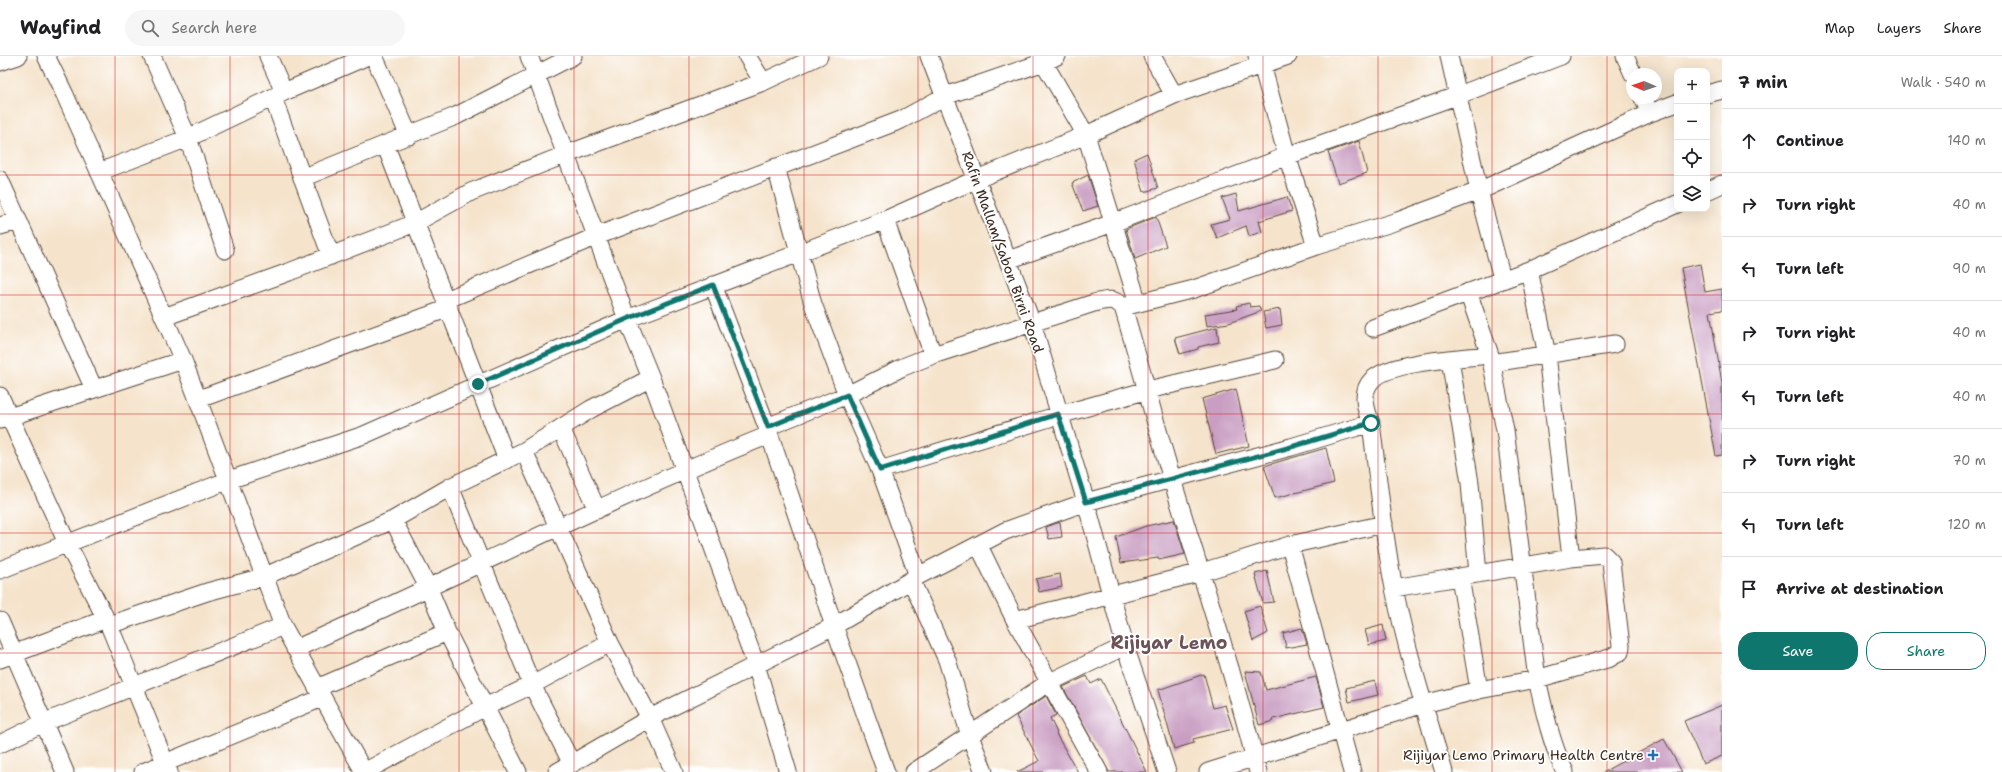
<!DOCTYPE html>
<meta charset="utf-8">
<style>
body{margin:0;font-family:"Shantell Sans",sans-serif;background:#f6f6f6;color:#202124}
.controls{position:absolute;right:12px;top:12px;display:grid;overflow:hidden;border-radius:8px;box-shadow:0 4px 16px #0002}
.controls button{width:36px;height:36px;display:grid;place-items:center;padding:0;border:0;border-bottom:1px solid #e0e0e0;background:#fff;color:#202124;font:20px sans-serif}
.compass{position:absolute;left:1626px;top:12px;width:36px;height:36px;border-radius:50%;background:#fff;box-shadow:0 4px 16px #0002;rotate:272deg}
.stop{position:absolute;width:12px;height:12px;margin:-9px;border:3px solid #0f766e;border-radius:50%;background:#fff}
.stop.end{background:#0f766e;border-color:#fff;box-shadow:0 1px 4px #0008}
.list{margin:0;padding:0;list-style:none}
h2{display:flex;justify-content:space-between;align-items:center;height:52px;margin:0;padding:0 16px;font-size:17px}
h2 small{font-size:13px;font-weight:400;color:#757577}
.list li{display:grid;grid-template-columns:26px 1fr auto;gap:12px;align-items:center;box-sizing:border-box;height:64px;padding:0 16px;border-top:1px solid #e0e0e0}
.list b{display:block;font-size:15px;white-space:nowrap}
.list em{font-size:13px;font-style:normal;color:#757577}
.actions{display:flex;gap:8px;padding:12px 16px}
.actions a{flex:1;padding:9px 0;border:1px solid #0f766e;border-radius:16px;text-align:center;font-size:14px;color:#0f766e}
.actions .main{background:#0f766e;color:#fff}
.icon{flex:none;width:22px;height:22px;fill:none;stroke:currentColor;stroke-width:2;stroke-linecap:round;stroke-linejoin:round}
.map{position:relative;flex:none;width:1722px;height:716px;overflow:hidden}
header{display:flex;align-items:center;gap:24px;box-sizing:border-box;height:56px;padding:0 20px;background:#fff;border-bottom:1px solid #e0e0e0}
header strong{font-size:19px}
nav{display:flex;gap:22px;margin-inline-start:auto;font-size:14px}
.search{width:280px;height:36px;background:#f6f6f6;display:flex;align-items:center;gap:10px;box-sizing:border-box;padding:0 14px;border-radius:22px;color:#757577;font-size:15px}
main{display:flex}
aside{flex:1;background:#fff}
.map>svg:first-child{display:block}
.building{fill:#c99ec2}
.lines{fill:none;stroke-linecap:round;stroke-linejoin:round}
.minor-casing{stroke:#574638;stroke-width:19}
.minor{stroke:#fff;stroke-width:17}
.route{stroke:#0f766e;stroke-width:5}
.grid{fill:none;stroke:#d62828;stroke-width:1;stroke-opacity:0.55}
.poi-dot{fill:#1f6fb2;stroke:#fff;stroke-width:1.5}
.labels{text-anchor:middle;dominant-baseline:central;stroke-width:3.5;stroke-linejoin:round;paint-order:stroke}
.street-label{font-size:14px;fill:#3b2a1e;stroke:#fff}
.poi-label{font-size:14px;fill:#3b2a1e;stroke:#fff;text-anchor:end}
.district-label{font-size:18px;font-weight:bold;fill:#6d5357;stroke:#fff}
</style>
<header>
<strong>Wayfind</strong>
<div class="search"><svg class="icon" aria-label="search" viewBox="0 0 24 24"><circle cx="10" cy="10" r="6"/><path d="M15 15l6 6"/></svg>Search here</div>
<nav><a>Map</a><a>Layers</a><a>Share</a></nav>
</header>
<main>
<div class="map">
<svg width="1722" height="716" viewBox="0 0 1722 716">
<rect width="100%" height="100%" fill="#fff"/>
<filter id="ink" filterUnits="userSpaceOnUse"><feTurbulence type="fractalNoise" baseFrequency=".025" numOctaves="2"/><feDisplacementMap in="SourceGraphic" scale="8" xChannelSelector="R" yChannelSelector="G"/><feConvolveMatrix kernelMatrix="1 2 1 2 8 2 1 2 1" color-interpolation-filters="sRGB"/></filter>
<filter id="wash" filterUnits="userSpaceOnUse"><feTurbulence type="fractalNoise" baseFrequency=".012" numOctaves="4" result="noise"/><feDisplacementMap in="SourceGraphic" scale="16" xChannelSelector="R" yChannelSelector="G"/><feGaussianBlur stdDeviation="0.9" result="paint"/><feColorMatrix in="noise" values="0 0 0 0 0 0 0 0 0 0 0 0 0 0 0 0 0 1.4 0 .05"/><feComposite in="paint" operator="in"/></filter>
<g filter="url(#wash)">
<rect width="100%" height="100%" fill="#f5e3cb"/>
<g id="blocks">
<path class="building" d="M1359,85L1367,117L1338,127L1328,96Z
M1147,97L1158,132L1144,136L1134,103Z
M1088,119L1098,150L1083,155L1072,127Z
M1236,138L1239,155L1287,141L1292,155L1259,165L1262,176L1249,180L1246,170L1217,182L1211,168L1230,163L1222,142Z
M1156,161L1166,190L1135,203L1126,173Z
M1700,208L1705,236L1722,233V254L1710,256L1722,327V399L1716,400L1681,212Z
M1249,247L1250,251L1259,250L1261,255L1229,267L1207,270L1205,258L1237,253L1236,250Z
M1280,253L1282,269L1266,272L1263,256Z
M1217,271L1219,286L1198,291V293L1180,298L1175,282Z
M1236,333L1249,390L1216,398L1202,343Z
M1326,392L1334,427L1275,442L1264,410Z
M1174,464L1185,498L1159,504L1158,502L1121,507L1116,481L1146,470Z
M1060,466L1062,481L1049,483L1046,471Z
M1267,515L1274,546L1263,547L1255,518Z
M1060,518L1062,531L1039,536L1036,523Z
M1260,550L1268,577L1253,585L1244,555Z
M1383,569L1386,585L1369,589L1365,574Z
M1302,572L1307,588L1286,592L1283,577Z
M1245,615L1261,616L1266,634L1316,621L1324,651L1273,663L1274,665L1259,669Z
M1204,618L1213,652L1225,649L1233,673L1193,683L1194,687L1174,693L1158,634Z
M1087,620L1091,628L1101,623L1147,716H1109L1063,631Z
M1375,625L1378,639L1349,646L1346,632Z
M1046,640L1056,659L1050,662L1057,677L1056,678L1078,716H1017L1039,705L1016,660Z
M1722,649V700L1703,708L1684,665Z
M1664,683L1682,716H1603Z"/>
</g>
</g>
<g filter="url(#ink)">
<use href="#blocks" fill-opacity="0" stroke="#574638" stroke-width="1"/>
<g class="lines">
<defs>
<path id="minor" d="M46,0L65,39L183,304L283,570L364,716
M152,0L188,82L225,194
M268,0L284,36
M374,0L409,80
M529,0L627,263L651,322L756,609L788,716
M747,0L763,26
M929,0L1032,267L1086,446L1125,590L1167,716
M1040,0L1086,79L1138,247
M1152,0L1174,39
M1257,0L1262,9L1287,100L1316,190
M1449,0L1479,135L1502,222
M1625,0L1633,18
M0,6L18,0
M1707,38L1722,34
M273,42L331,200
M1643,42L1650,57
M385,88L507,404
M776,111L813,248L847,339L880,414L918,520
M99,116L188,82L284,36L368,0
M302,122L456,60L573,0
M0,124L94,333
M1707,135L1722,128
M885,164L933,299
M0,170L18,165
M1008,204L1113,167L1287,100L1459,39L1561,0
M1529,214L1547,299L1571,502
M713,229L767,371L834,570L886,716
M1468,236L1490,299L1505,374L1537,623C1544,654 1551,687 1565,716
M446,244L597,180L901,64L945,40L1044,6L1057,0
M1123,251L1194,233L1316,190L1398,165L1479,135L1650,57L1677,47
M164,261L289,216L415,167L471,136L567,98L763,26L819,0
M1373,272L1529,214L1677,148
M1450,303L1470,427L1478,518
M1492,307L1615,288
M0,340L67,487L109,569L169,716
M199,343L449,252
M0,364L183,304
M767,371L847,339L903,311L933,299L1094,247C1106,244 1114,241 1123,251C1140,308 1155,366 1172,423C1201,520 1234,617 1258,716
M561,372L597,454
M524,395L610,587L650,662L674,716
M880,414L1059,359L1148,334L1275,304
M450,431L532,629L572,708
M393,464L429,533L447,576L518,716
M1290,489L1352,716
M979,490L1015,564L1099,716
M0,514L229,424L364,379L627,263L885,164L977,123L1086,79L1174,39L1288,0
M1460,521L1479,634
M911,524L947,604L970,680L984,716
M1015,564L1202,516L1290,489L1384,468
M0,565L65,716
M109,569L207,536L263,521L393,464L450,431L524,395L591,353L651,322
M295,593C453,522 608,444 769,379
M0,603L106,563
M317,632L447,576
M0,688L43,667L283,570
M143,716L322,642
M364,716L485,651L532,629L610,587
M557,716L650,662L834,570L918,520L1005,475L1086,446L1291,391L1371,367
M914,716L1048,627L1125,590
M1208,716L1424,648L1479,634L1537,623L1610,602L1620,596L1621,590L1611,506L1604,499L1571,502L1394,532
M1444,716C1426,656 1406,593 1394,532C1383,477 1378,422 1371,367C1366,354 1360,336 1372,324C1391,305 1462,302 1490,299"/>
</defs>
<use href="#minor" class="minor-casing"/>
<use href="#minor" class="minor"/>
</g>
</g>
<g class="lines" filter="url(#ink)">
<path class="route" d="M478,328L627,263L713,229L768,371L847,339L880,414L1058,358L1086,446L1291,391L1371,367"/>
</g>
<path class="grid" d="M115,0V716M230,0V716M344,0V716M459,0V716M574,0V716M689,0V716M804,0V716M918,0V716M1033,0V716M1148,0V716M1263,0V716M1378,0V716M1492,0V716M1607,0V716M0,119H1677M1707,119H1722M0,239H1722M0,358H1722M0,477H1722M0,597H1722"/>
<path class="poi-dot" d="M1651 693h4v4h4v4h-4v4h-4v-4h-4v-4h4z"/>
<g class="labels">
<g class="street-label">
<text transform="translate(1003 196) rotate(70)">Rafin Mallam/Sabon Birni Road</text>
</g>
<g class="poi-label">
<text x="1644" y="699">Rijiyar Lemo Primary Health Centre</text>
</g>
<g class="district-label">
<text x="1169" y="587">Rijiyar Lemo</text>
</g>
</g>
</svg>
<div class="controls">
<button>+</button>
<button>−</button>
<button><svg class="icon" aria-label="locate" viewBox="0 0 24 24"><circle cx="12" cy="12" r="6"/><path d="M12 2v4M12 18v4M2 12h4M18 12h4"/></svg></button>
<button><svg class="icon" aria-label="layers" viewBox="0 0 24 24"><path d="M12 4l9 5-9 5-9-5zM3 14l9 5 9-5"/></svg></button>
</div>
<svg class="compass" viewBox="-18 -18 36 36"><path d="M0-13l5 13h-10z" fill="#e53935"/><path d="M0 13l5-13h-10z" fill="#757577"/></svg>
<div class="stop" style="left:1371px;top:367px"></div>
<div class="stop end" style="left:478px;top:328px"></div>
</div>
<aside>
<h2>7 min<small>Walk · 540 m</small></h2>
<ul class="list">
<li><svg class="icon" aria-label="ahead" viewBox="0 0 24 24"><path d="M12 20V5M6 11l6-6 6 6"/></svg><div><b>Continue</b></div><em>140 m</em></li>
<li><svg class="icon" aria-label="right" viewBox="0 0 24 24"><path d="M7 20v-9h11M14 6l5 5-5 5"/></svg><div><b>Turn right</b></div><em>40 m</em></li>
<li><svg class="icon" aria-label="left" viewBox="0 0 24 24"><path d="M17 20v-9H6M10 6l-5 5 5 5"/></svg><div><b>Turn left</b></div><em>90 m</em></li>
<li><svg class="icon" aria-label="right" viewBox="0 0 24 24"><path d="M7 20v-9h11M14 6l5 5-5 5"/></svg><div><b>Turn right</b></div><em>40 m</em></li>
<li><svg class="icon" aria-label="left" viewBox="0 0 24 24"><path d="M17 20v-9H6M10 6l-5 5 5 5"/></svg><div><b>Turn left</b></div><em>40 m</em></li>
<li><svg class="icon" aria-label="right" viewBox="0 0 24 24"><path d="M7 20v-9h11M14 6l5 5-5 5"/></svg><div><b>Turn right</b></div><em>70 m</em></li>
<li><svg class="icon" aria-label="left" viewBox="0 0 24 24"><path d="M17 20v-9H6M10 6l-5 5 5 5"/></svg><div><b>Turn left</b></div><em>120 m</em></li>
<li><svg class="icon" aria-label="arrive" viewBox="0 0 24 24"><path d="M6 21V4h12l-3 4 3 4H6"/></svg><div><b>Arrive at destination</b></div></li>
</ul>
<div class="actions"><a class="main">Save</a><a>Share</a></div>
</aside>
</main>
